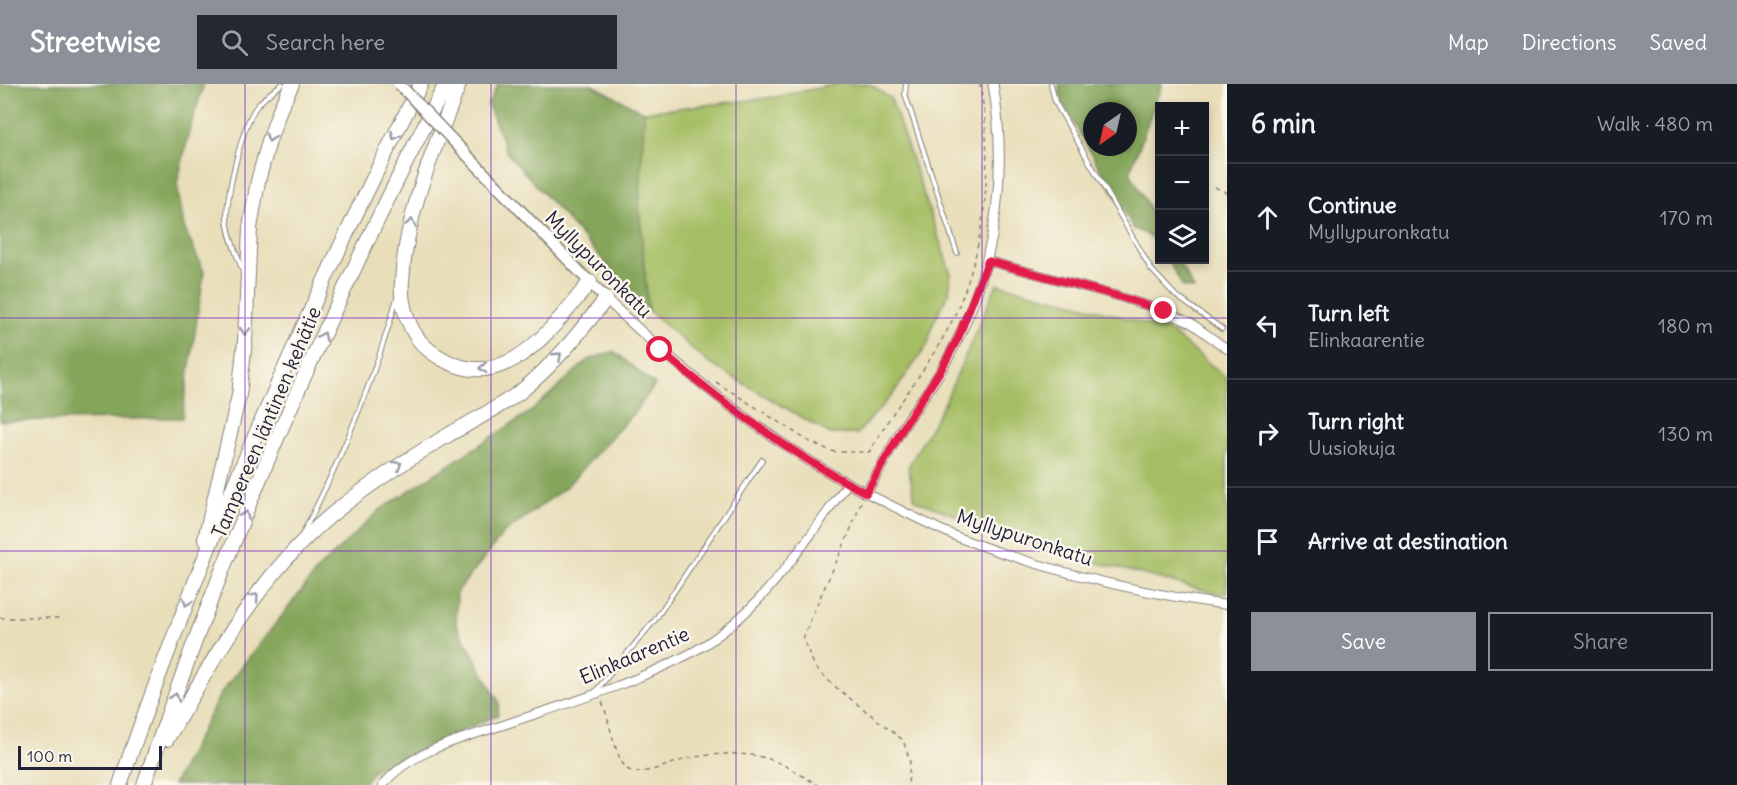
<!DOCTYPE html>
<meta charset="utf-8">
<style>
body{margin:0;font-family:Delius,sans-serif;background:#242831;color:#f1f3f6}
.controls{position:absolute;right:18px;top:18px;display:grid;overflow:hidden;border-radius:0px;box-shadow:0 3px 9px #0003}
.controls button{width:54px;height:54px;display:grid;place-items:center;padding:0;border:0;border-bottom:2px solid #363941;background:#171b24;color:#f1f3f6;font:30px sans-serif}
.compass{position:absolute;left:1083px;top:18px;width:54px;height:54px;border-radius:50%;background:#171b24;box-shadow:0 3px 9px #0003;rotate:214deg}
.scale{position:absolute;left:18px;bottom:15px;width:144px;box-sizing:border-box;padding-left:6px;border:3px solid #22223b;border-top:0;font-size:16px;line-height:21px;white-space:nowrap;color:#22223b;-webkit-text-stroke:4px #fbf7ec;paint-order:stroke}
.stop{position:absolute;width:18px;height:18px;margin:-14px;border:4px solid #e11d48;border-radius:50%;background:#fff}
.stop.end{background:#e11d48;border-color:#fff;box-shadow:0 2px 6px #0008}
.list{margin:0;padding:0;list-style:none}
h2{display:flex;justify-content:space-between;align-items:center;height:78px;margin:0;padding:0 24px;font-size:26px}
h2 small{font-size:20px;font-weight:400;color:#9ea1a6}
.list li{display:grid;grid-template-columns:39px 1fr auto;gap:18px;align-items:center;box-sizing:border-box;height:108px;padding:0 24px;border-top:2px solid #363941}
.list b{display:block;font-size:22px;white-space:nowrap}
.list p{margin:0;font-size:20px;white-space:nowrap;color:#9ea1a6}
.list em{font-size:20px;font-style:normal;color:#9ea1a6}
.actions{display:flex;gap:12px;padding:18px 24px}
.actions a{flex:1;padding:14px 0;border:2px solid #8c9099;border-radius:0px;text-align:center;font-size:21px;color:#8c9099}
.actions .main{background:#8c9099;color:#fff}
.icon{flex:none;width:33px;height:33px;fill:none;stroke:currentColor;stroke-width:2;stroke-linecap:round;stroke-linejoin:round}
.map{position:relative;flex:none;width:1227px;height:701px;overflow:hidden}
header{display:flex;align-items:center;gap:36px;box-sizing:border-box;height:84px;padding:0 30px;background:#8c9099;color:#fff}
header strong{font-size:28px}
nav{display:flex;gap:33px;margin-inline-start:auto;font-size:21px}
.search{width:420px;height:54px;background:#242831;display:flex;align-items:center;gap:15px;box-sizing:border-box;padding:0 21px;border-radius:0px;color:#9ea1a6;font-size:22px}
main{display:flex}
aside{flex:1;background:#171b24}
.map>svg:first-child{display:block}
.green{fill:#a5be64;stroke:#647050;stroke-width:1.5}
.forest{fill:#84a55a;stroke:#53644a;stroke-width:1.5;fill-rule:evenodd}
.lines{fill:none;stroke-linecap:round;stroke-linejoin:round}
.service-casing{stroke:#85807a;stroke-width:6}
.minor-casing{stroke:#85807a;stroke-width:10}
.tertiary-casing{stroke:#85807a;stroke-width:11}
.secondary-casing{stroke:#85807a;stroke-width:13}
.motorway-casing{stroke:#85807a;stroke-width:16}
.path{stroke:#85807a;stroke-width:1.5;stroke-dasharray:4.5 4.5;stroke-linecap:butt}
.service{stroke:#fff;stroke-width:4}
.minor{stroke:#fff;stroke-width:8}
.tertiary{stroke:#fff;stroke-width:9}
.secondary{stroke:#fff;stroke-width:10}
.motorway{stroke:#fff;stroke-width:14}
.secondary-bridge-casing{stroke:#85807a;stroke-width:13;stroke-linecap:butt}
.secondary-bridge{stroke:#fff;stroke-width:10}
.oneway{stroke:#9c9ca7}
.route{stroke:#e11d48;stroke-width:8}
.grid{fill:none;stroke:#7b2cbf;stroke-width:1.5;stroke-opacity:0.55}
.labels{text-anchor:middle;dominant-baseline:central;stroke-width:5;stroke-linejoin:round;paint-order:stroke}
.street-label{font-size:20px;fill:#22223b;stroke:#fbf7ec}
</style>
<header>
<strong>Streetwise</strong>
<div class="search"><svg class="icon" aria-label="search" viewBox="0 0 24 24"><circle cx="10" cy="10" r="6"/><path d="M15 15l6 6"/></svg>Search here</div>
<nav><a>Map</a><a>Directions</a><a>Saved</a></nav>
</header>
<main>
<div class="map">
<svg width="1227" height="701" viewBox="0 0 1227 701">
<rect width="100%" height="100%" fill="#fbf7ec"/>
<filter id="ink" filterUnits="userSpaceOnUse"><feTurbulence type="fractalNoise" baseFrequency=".0167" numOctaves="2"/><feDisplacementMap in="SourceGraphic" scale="12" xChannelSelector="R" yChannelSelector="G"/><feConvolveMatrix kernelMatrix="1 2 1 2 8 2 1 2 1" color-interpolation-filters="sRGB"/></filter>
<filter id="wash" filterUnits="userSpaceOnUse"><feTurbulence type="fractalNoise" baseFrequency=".008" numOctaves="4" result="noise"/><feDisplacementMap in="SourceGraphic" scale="24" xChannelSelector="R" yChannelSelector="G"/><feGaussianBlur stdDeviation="1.35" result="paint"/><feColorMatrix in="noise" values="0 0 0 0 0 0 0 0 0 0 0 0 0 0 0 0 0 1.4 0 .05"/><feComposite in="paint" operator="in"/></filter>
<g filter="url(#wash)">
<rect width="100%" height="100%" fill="#e8deb9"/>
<path class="green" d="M836,0H870L891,15L951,190L949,209L933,239L928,260L893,310L857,350H830L707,278L648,226L639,125L644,28L776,13Z
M997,200L1092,224L1169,247L1227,294V510L1210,508L1042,464L915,416L908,383L945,318Z"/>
<path class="forest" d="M0,0H204L190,44L177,100L184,143L204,188L182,334L0,337Z
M498,0H591L644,28L639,125L648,226L507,69L488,21Z
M1059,0H1162L1130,88L1159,142V160L1146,150L1134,145L1061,16ZM1092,27H1128V63H1092Z
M1168,176H1178L1194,205L1183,203Z
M614,267L655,301L638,324L566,403L503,450L457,508L456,540L499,618L498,631L375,685L362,701H173L221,609L320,483L381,425L530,328L588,276Z"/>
</g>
<g filter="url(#ink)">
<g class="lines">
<defs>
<path id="service" d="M906,0L905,10L957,169
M1051,0L1055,18L1151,185L1175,211L1222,245
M243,188C237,170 228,152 227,134C227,109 242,41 257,22C264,13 273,7 282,0
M303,449C342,374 374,295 397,214
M595,608L655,536L762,376"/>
<path id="minor" d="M988,177L1114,211L1164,227L1191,239L1227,265
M866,409C898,424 931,443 965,456C1049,487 1139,509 1227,521
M383,701C411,665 470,653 512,638C572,618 635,599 691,569C760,531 802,462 848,399"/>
<path id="tertiary" d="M606,215C686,291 768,358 866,409C879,387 891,364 904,342C916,322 930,305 942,285C993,196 1010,101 993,0"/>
<path id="secondary" d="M462,66L606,215"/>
<path id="motorway" d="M459,0C435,64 406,127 402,197C400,221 410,252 429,266C500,320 549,248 590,198
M205,455L239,311L245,257L250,144L258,97L269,57L280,25L292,0
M167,655C213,575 258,493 330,432C367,401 408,375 450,350C473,337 498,324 520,308C553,282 580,248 606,215
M120,701C154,599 194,499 235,399C292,264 353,130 421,0
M144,701C224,460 329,225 446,0"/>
</defs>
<use href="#service" class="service-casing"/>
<use href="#minor" class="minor-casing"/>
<use href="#tertiary" class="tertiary-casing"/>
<use href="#secondary" class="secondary-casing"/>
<use href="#motorway" class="motorway-casing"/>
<path class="path" d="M1215,103L1227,109
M716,298L810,358L834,368H869C878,354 886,339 896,325C915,298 934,271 950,241C987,166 994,81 980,0
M861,418C845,465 820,508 803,555L815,583L833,601L903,656L910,677L908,701
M0,534H60
M602,618C609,633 616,680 629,686C642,693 673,678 687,675C708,670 735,668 756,672C778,675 799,690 818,701"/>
<use href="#service" class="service"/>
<use href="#minor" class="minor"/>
<use href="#tertiary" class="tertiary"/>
<use href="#secondary" class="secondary"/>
<use href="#motorway" class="motorway"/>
<defs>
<path id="secondary-bridge" d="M399,0L462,66"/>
</defs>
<use href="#secondary-bridge" class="secondary-bridge-casing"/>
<use href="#secondary-bridge" class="secondary-bridge"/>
</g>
<defs><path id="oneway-chevron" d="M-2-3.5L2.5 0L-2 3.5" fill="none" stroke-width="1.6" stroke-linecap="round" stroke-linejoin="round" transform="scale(1.5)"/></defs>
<g class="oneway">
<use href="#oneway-chevron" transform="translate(395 52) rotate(116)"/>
<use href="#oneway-chevron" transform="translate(270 54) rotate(108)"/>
<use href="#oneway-chevron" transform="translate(411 139) rotate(-78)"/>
<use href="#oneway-chevron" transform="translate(245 247) rotate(92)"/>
<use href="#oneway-chevron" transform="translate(323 252) rotate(-65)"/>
<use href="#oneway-chevron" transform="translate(558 272) rotate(-43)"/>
<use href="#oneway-chevron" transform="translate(483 284) rotate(177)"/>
<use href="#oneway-chevron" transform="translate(398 381) rotate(-32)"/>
<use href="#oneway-chevron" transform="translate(245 431) rotate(-67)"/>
<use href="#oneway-chevron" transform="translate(255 513) rotate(-50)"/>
<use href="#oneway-chevron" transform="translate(187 518) rotate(110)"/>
<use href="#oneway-chevron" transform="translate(175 613) rotate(-70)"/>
</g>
</g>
<g class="lines" filter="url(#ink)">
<path class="route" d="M660,266C723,320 791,370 866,409L906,339L942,284L958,254L988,177L1114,211L1164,227"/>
</g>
<path class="grid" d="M245,0V701M491,0V701M736,0V701M982,0V701M0,234H1227M0,467H1227"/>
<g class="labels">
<g class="street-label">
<text transform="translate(599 180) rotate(45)">Myllypuronkatu</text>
<text transform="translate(266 338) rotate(-67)">Tampereen läntinen kehätie</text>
<text transform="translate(1025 453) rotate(18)">Myllypuronkatu</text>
<text transform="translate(634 571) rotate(-23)">Elinkaarentie</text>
</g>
</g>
</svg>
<div class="controls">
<button>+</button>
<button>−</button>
<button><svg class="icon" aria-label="layers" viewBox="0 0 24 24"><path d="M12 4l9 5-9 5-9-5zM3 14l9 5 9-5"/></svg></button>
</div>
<svg class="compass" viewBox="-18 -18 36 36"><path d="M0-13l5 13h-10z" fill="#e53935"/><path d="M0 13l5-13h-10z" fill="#9ea1a6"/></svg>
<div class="scale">100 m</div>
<div class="stop" style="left:660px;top:266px"></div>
<div class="stop end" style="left:1164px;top:227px"></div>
</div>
<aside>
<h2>6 min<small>Walk · 480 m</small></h2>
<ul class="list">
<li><svg class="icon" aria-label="ahead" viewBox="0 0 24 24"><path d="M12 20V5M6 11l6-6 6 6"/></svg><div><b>Continue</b><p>Myllypuronkatu</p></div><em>170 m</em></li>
<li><svg class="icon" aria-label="left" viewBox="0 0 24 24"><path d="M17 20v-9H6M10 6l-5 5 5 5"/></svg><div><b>Turn left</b><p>Elinkaarentie</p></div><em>180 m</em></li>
<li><svg class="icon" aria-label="right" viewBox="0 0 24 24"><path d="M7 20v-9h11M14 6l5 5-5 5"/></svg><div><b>Turn right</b><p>Uusiokuja</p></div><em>130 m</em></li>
<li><svg class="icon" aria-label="arrive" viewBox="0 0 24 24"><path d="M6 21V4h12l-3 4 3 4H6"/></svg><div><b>Arrive at destination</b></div></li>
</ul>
<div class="actions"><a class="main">Save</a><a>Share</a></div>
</aside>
</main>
